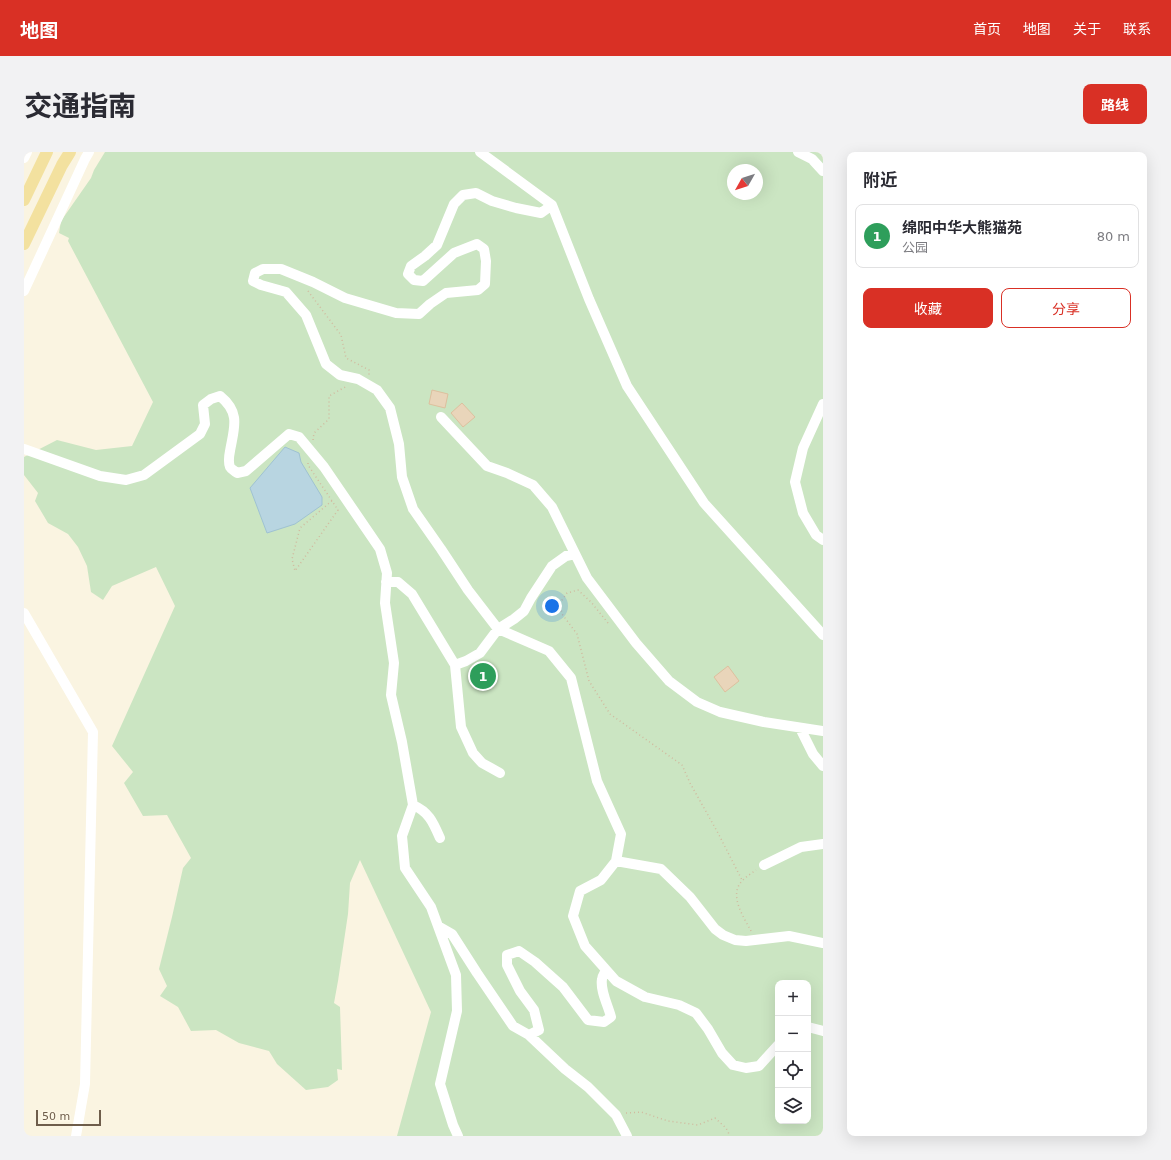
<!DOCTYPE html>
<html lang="zh">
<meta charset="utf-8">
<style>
body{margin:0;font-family:"DejaVu Sans","Noto Sans SC",sans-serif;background:#f2f2f3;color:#2b2b33}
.controls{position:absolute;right:12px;bottom:12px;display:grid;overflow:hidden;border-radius:8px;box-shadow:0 4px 16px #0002}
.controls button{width:36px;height:36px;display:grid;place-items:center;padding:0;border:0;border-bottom:1px solid #e1e1e2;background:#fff;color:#2b2b33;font:20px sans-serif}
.compass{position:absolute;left:703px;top:12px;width:36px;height:36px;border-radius:50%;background:#fff;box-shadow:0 4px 16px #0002;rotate:231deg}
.scale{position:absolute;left:12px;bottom:10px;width:65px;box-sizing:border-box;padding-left:4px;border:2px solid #6e5d4b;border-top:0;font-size:11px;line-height:14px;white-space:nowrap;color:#6e5d4b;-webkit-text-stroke:3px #fdf8e7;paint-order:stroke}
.you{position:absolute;left:528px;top:454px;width:14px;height:14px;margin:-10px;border:3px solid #fff;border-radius:50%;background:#1a73e8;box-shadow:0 0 0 6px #1a73e833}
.badge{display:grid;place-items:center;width:26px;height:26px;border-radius:50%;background:#d93025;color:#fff;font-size:13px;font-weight:700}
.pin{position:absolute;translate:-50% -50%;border:2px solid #fff;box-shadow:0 1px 4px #0006}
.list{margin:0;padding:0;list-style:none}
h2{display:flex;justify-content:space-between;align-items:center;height:52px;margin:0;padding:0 16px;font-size:17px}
h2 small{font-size:13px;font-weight:400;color:#7c7c81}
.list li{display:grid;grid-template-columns:26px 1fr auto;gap:12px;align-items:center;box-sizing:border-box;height:64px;margin:0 8px 8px;padding:0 8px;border:1px solid #e1e1e2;border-radius:8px}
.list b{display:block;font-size:15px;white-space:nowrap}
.list p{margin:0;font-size:13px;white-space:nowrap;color:#7c7c81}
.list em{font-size:13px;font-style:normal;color:#7c7c81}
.actions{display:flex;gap:8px;padding:12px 16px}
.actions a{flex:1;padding:9px 0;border:1px solid #d93025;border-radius:8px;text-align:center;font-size:14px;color:#d93025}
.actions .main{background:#d93025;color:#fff}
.icon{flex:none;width:22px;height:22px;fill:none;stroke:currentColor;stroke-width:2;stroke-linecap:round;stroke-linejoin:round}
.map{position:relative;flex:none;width:799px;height:984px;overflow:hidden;border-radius:8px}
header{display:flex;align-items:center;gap:24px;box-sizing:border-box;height:56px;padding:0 20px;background:#d93025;color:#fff}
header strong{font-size:19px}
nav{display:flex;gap:22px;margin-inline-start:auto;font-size:14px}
.intro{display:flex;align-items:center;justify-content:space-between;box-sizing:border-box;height:96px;padding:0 24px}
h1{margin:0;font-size:28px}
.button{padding:10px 18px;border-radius:8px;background:#d93025;color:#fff;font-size:14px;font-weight:700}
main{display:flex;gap:24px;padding:0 24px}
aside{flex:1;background:#fff;border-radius:8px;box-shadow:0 4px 16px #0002}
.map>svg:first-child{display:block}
.green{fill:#cbe5c2;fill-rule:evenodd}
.water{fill:#b8d5e1;stroke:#9fc2d2}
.building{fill:#e9d5ba;stroke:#ddc09e}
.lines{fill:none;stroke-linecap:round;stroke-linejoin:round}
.path{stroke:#d1ba9f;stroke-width:1.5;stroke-dasharray:1 3;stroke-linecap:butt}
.minor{stroke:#fff;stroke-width:10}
.major{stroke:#f3e19f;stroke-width:12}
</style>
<header>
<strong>地图</strong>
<nav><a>首页</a><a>地图</a><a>关于</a><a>联系</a></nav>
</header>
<div class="intro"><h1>交通指南</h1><a class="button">路线</a></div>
<main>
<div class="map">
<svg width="799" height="984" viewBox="0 0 799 984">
<rect width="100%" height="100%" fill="#faf4e1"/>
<path class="green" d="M81,0H799V984H373L407,860L336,708L326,731L324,762L314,829L310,851L316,855L318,918L313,917L314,928L304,935L282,938L253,912L245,899L215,891L192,878L167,879L154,855L136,844L143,834L135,817L148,765L159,716L167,706L143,663L119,664L100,631L109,620L88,594L151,454L132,415L88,434L79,448L67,440L63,414L54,395L44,382L24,371L11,349L14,341L0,323V305L33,288L72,298L108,294L129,250L44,89L45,86L35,81L37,69L67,26L70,18ZM709,18H733V42H709ZM754,831H784V969H754Z"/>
<path class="water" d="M261,295L275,301L277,310L298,345V353L271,372L243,381L226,336Z"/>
<path class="building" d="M408,238L424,242L421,256L405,252Z
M438,251L451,265L439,275L427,261Z
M704,514L715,529L701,540L690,525Z"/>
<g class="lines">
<path class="path" d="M284,139L317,183L322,206L345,218V223
M289,288L290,281L305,267V244L323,234
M284,311V313L314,358L271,419L268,407L276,376L310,347
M584,471L567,450L554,438L543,441L536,451L538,462L553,482L565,529L586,562L658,613L666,631L694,681L718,728
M727,779C719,764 704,742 719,728C723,724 728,721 732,718
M602,961L617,960L644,969L674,973L691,966L702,976L706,984"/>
<path class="minor" d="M456,0L528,53L565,147L603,234L680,351L799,483
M774,0L788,7L799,19
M0,6L3,0
M528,53L517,61L492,56L468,49L452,41L439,43L430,52L413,93L401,104L387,114L384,122L390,128L399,129L430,101L453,92L460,97L462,109L461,132L454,138L422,141L406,152L395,162L372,161L321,146L289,130L257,117H239L231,121L229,129L237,133L262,140L282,163L302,212L316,223L334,227L353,238L366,256L375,292L378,325L389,357L417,397L444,438L474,477L525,499L547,526L573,629L597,682L592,709L577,728L556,739L549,764L561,794L592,829L621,845L655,853L672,861L684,877L698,901L709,913L722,916L735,914L754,893
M0,139L61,7L65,0
M799,252L779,296L771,330L779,361L792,383L799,388
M417,265L463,314L483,321L509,333L528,355L563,426L612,491L645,529L673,550L696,560L740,570L799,579
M0,297L76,324L102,328L120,323L176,282L181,272L179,253L187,247L196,244C217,261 210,276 206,299C205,304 204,310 206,315C207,317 211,319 213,321L222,319L265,282L275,285L300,315L356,397L363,421L361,451L370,511L367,543L378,590L389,653L378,684L381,716L407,755L432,823L433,859L416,932L429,973L434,984
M362,430H374L388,442L431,513L437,575L449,601L458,611L476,621
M0,461L69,580L61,932L52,984
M431,513L442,509L456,501L474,477L490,467L500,459L507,446L528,414L542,404L551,402
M776,576L789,602L799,614
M389,653C405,660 409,670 416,686
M592,709L637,717L666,745L691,777L699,783L711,788L722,789L765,784L799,791
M740,713L777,695L799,692
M414,774L428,782L453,821L489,874L505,883L515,878L510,858L496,839L483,813V803L495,799L511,810L539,835L564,868L580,870L587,865C584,853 576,839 578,827C578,824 581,821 582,818
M784,875L799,879
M505,883L541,917L564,935L592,963L603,984"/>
<path class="major" d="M0,48L23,0
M0,92L38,13L46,0"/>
</g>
</svg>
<div class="controls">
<button>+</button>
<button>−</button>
<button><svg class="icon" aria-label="locate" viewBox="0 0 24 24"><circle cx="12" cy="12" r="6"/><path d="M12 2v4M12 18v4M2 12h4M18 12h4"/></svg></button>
<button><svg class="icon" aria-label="layers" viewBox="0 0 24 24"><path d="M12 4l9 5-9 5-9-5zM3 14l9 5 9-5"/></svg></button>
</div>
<svg class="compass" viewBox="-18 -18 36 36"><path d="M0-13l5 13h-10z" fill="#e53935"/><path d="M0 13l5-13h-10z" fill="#7c7c81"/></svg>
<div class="scale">50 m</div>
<div class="you"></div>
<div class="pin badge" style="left:459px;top:524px;background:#2e9e5b">1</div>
</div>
<aside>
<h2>附近<small></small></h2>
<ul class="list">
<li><span class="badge" style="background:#2e9e5b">1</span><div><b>绵阳中华大熊猫苑</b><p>公园</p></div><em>80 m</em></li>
</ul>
<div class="actions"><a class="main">收藏</a><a>分享</a></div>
</aside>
</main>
